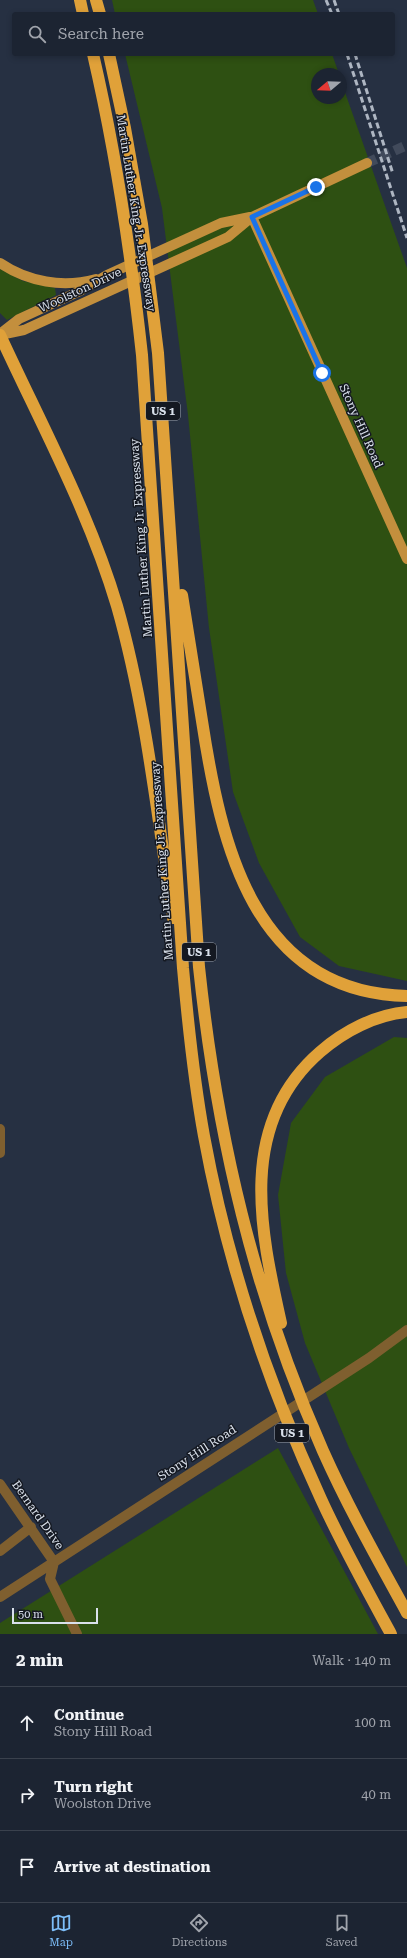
<!DOCTYPE html>
<meta charset="utf-8">
<style>
body{margin:0;font-family:"Roboto Serif",serif;background:#29303e;color:#f1f3f6}
.compass{position:absolute;left:311px;top:68px;width:36px;height:36px;border-radius:50%;background:#1c2432;box-shadow:0 2px 6px #0003;rotate:251deg}
.scale{position:absolute;left:12px;bottom:10px;width:86px;box-sizing:border-box;padding-left:4px;border:2px solid #d9e0eb;border-top:0;font-size:11px;line-height:14px;white-space:nowrap;color:#d9e0eb;-webkit-text-stroke:3px #141821;paint-order:stroke}
.stop{position:absolute;width:12px;height:12px;margin:-9px;border:3px solid #1a73e8;border-radius:50%;background:#fff}
.stop.end{background:#1a73e8;border-color:#fff;box-shadow:0 1px 4px #0008}
.list{margin:0;padding:0;list-style:none}
h2{display:flex;justify-content:space-between;align-items:center;height:52px;margin:0;padding:0 16px;font-size:17px}
h2 small{font-size:13px;font-weight:400;color:#a0a4ac}
.list li{display:grid;grid-template-columns:26px 1fr auto;gap:12px;align-items:center;box-sizing:border-box;height:72px;padding:0 16px;border-top:1px solid #3a414d}
.list b{display:block;font-size:15px;white-space:nowrap}
.list p{margin:0;font-size:13px;white-space:nowrap;color:#a0a4ac}
.list em{font-size:13px;font-style:normal;color:#a0a4ac}
.icon{flex:none;width:22px;height:22px;fill:none;stroke:currentColor;stroke-width:2;stroke-linecap:round;stroke-linejoin:round}
.map{position:relative;flex:none;width:407px;height:1634px;overflow:hidden}
.search{position:absolute;background:#1c2432;box-shadow:0 2px 6px #0003;left:12px;right:12px;top:12px;height:44px;display:flex;align-items:center;gap:10px;box-sizing:border-box;padding:0 14px;border-radius:4px;color:#a0a4ac;font-size:15px}
.sheet{height:268px;background:#1c2432}
nav{display:flex;justify-content:space-around;align-items:center;box-sizing:border-box;height:56px;border-top:1px solid #3a414d;background:#1c2432;font-size:11px;color:#a0a4ac}
nav a{display:grid;justify-items:center;gap:2px}
nav .on{color:#7dbef9}
.map>svg:first-child{display:block}
.green{fill:#2e5012}
.lines{fill:none;stroke-linecap:round;stroke-linejoin:round}
.major-tunnel{stroke:#414a5b;stroke-width:10;stroke-dasharray:10 5;stroke-linecap:butt}
.minor{stroke:#7f5f2f;stroke-width:10}
.major{stroke:#c38f3d;stroke-width:10}
.highway{stroke:#e0a139;stroke-width:12}
.rail{stroke:#aeb6c2;stroke-width:3;stroke-dasharray:6 3;stroke-linecap:butt}
.route{stroke:#1a73e8;stroke-width:5}
.labels{text-anchor:middle;dominant-baseline:central;stroke-width:3;stroke-linejoin:round;paint-order:stroke}
.shield{fill:#141821;stroke:#9ea4ae;stroke-width:1}
.shield-label{font-size:11px;font-weight:bold;fill:#d9e0eb}
.street-label{font-size:12px;fill:#d9e0eb;stroke:#141821}
</style>
<div class="map">
<svg width="407" height="1634" viewBox="0 0 407 1634">
<rect width="100%" height="100%" fill="#263042"/>
<path class="green" d="M112,0H313L318,14H115Z
M125,54H332L339,74H317V98H341V81L407,268V981L339,966L300,937L259,863L233,792L209,628L188,415L162,208Z
M0,269L23,281L55,288L56,295L7,320L0,313Z
M394,1037L407,1038V1567L349,1448L305,1343L286,1273L278,1195L291,1123L325,1077Z
M278,1448L378,1634H0V1623Z"/>
<g class="lines">
<path class="major-tunnel" d="M367,163L407,145"/>
<path class="minor" d="M0,1129V1153
M0,1484L54,1562L50,1579L77,1634
M0,1551L31,1527
M0,1597L369,1358L407,1330"/>
<path class="major" d="M252,217L407,559
M0,263C28,282 63,288 96,279
M1,333L19,319L80,291L107,275L221,223L250,217
M0,335L24,330L228,237L252,217L367,163"/>
<path class="highway" d="M80,0L83,14
M96,0L100,14
M93,54C116,153 131,254 142,355L183,968C188,1024 194,1081 204,1136C227,1261 268,1384 321,1499C342,1545 367,1590 391,1634
M109,54L125,128L142,224L158,353L199,967C217,1137 254,1295 323,1451C348,1507 378,1560 407,1613
M0,335C41,424 89,512 117,606C146,708 157,814 173,918
M182,595C189,637 195,679 202,721C221,844 253,993 407,996
M281,1323C260,1229 237,1124 320,1052C344,1031 375,1015 407,1012"/>
<path class="rail" d="M326,0L332,14
M334,0L339,14
M347,54L407,238
M355,54L393,174"/>
</g>
<g class="lines">
<path class="route" d="M316,187L252,217L322,373"/>
</g>
<g class="labels">
<g class="shield">
<rect x="146" y="402" width="34" height="18" rx="3"/>
<rect x="182" y="943" width="34" height="18" rx="3"/>
<rect x="275" y="1424" width="34" height="18" rx="3"/>
</g>
<g class="shield-label">
<text x="163" y="411">US 1</text>
<text x="199" y="952">US 1</text>
<text x="292" y="1433">US 1</text>
</g>
<g class="street-label">
<text transform="translate(136 213) rotate(81)">Martin Luther King Jr. Expressway</text>
<text transform="translate(80 290) rotate(-25)">Woolston Drive</text>
<text transform="translate(361 426) rotate(66)">Stony Hill Road</text>
<text transform="translate(141 538) rotate(-94)">Martin Luther King Jr. Expressway</text>
<text transform="translate(162 861) rotate(-94)">Martin Luther King Jr. Expressway</text>
<text transform="translate(197 1453) rotate(-33)">Stony Hill Road</text>
<text transform="translate(38 1515) rotate(55)">Bernard Drive</text>
</g>
</g>
</svg>
<svg class="compass" viewBox="-18 -18 36 36"><path d="M0-13l5 13h-10z" fill="#e53935"/><path d="M0 13l5-13h-10z" fill="#a0a4ac"/></svg>
<div class="scale">50 m</div>
<div class="stop" style="left:322px;top:373px"></div>
<div class="stop end" style="left:316px;top:187px"></div>
<div class="search"><svg class="icon" aria-label="search" viewBox="0 0 24 24"><circle cx="10" cy="10" r="6"/><path d="M15 15l6 6"/></svg>Search here</div>
</div>
<section class="sheet">
<h2>2 min<small>Walk · 140 m</small></h2>
<ul class="list">
<li><svg class="icon" aria-label="ahead" viewBox="0 0 24 24"><path d="M12 20V5M6 11l6-6 6 6"/></svg><div><b>Continue</b><p>Stony Hill Road</p></div><em>100 m</em></li>
<li><svg class="icon" aria-label="right" viewBox="0 0 24 24"><path d="M7 20v-9h11M14 6l5 5-5 5"/></svg><div><b>Turn right</b><p>Woolston Drive</p></div><em>40 m</em></li>
<li><svg class="icon" aria-label="arrive" viewBox="0 0 24 24"><path d="M6 21V4h12l-3 4 3 4H6"/></svg><div><b>Arrive at destination</b></div></li>
</ul>
</section>
<nav>
<a class="on"><svg class="icon" aria-label="map" viewBox="0 0 24 24"><path d="M3 6l6-2 6 2 6-2v14l-6 2-6-2-6 2zM9 4v14M15 6v14"/></svg>Map</a>
<a><svg class="icon" aria-label="directions" viewBox="0 0 24 24"><path d="M12 3l9 9-9 9-9-9zM9 14v-3h6M13 9l2 2-2 2"/></svg>Directions</a>
<a><svg class="icon" aria-label="saved" viewBox="0 0 24 24"><path d="M7 4h10v16l-5-4-5 4z"/></svg>Saved</a>
</nav>
